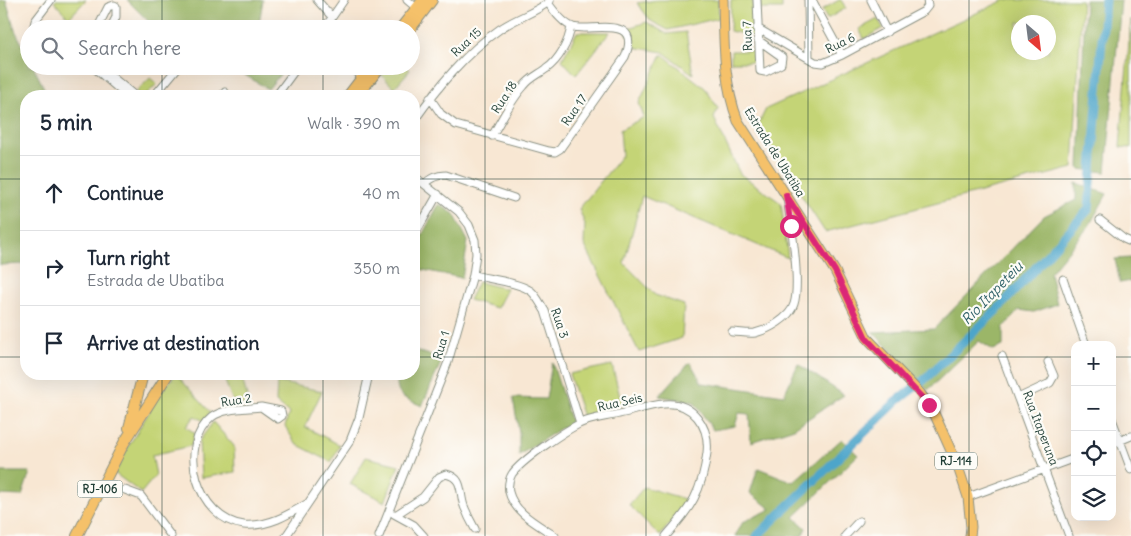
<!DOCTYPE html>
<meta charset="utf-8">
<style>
body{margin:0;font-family:Delius,sans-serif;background:#f2f2f3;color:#1f2937}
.controls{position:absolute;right:15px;bottom:15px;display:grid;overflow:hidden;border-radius:10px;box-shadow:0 5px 20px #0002}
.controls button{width:45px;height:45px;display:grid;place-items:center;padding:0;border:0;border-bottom:1px solid #e0e1e3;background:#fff;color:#1f2937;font:25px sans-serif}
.compass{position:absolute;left:1011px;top:15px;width:45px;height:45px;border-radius:50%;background:#fff;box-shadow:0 5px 20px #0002;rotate:152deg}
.stop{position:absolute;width:15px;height:15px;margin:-11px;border:4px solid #db2777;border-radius:50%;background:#fff}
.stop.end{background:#db2777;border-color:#fff;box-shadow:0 1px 5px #0008}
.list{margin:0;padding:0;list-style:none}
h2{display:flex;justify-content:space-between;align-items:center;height:65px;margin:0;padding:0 20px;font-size:21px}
h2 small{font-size:16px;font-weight:400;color:#747a83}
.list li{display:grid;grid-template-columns:32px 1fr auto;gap:15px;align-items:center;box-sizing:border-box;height:75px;padding:0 20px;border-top:1px solid #e0e1e3}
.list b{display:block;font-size:19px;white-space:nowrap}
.list p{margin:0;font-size:16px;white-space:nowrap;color:#747a83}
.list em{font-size:16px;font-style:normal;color:#747a83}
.icon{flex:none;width:28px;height:28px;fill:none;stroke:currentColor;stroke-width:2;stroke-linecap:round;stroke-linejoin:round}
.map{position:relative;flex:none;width:1131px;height:536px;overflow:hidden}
.search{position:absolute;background:#fff;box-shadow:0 5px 20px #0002;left:20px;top:20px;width:400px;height:55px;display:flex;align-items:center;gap:12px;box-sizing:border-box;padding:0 18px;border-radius:28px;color:#747a83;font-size:19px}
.panel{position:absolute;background:#fff;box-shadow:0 5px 20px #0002;left:20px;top:90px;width:400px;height:290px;border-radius:20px}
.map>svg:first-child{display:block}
.green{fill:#c4d476;stroke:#728855;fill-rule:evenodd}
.forest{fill:#9bb667;stroke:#5d7a4e}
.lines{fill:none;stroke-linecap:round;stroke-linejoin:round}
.river{stroke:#4ea5ca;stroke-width:9}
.minor-casing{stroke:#8c9284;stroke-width:9}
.major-casing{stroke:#8c9284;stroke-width:11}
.highway-casing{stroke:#8c9284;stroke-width:12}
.minor{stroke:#fff;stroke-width:7}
.major{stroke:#f5c16b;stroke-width:9}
.highway{stroke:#f5c16b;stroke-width:10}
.route{stroke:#db2777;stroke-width:6}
.grid{fill:none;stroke:#1f3d34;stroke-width:1;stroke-opacity:0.55}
.labels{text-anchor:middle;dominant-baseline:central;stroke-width:4.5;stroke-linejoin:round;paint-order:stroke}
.shield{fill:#fdfcf7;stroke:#62766e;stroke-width:1}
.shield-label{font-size:11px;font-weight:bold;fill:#1f3d34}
.street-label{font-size:12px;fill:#1f3d34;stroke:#fdfcf7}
.water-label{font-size:14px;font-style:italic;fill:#2f6168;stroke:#fdfcf7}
</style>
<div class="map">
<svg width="1131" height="536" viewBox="0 0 1131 536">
<rect width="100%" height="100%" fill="#fdfcf7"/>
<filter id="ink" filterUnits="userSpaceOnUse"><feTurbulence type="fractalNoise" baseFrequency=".02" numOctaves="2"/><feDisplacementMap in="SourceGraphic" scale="10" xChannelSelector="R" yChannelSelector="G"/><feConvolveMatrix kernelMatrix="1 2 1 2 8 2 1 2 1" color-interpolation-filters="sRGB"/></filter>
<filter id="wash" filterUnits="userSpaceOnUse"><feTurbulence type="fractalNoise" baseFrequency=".0096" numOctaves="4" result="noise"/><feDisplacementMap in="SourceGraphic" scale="20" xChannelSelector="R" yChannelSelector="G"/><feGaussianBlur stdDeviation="1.12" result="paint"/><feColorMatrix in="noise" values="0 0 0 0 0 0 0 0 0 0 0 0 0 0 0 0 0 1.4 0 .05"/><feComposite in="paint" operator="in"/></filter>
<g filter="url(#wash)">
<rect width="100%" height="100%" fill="#f8e7d3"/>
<path class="green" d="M56,0H86L69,18L54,2Z
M657,0H718L719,18L668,30L651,21L637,3Z
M731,0H753V36L730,31Z
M760,0H782V9H760Z
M839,0H841L846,8L827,19L822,10Z
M1005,0H1082L1073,168L825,232L757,127L766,109ZM1018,22H1048V52H1018Z
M878,19L883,28L864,39L859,29Z
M1131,19V148L1120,147Z
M647,22L667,34L686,32L693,74L663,52L633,47L625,29Z
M577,32H610L576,75L562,60Z
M731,51H753V62H731Z
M662,54L705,88L718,108L714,118L740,174L781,203L788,258L642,196L624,263L655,295L684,305L682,338L639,352L584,244L585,224L579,209L622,155L620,130L644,117L639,103Z
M386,66H406L410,70L394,88L380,73Z
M150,78L157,84L145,96H140L136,92Z
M478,282L507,289L497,308L469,300Z
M612,365L622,405L583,417L569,374Z
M176,374L210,412L204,421L194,416L186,427L195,433L191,446L152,455L156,475L141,493L113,472L161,392Z
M205,374H241L249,404H234L223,376Z
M277,382L322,391L305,427L340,445L331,462L296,444L285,426L289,413L276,402Z
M213,422L234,446L235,472L201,478L199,441Z
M366,457L399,465L385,502L350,484Z
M644,487L688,500L660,536L629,505Z"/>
<path class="forest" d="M0,0H6L15,30L29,58V66H33L48,96H26V264L0,265Z
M127,0H263L258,29H156Z
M1085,0H1121L1106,172L1079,169Z
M230,66H287L268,89Z
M1076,183L1107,194L1089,226L1050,273L1057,304L1034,312L1019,310L1003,328V346L993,350L979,341L928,390L873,332L934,329L1044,216L1076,200Z
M439,204L454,214L468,241L462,278L414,268V250Z
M1131,258V281L1120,283L1115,259Z
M414,351L443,358L422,406C403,397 394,397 398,374H414Z
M552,362L571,422L519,455V432L513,398L546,399Z
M690,362L702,383L784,395L798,364L844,395L794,428L751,442L749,414L739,413L735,426L713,430L694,402L659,396Z
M842,439L858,455L794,517L806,528L802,536H735L743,522L771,509L750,493L758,468L793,482Z
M0,472H30L22,496L0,495Z"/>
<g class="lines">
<path class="river" d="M757,536L897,401L924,380L1000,307L1089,209L1105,0"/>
</g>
</g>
<g filter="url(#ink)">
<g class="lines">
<defs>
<path id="minor" d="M317,0L332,17
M407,0L413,5L415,11
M757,0L760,71L765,72L781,64L782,57L758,40
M808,0L809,58
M812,0L842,55
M871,0L887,32
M757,28L815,62L823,63L842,55L924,11L928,6L927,0
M33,29L35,21L51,0
M97,29L108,7L114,5L116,6V17L110,29
M324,29L344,0
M92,66L127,96
M99,66L135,96
M349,66L363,77
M154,96L179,66
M222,96L225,92
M276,96L298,66
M430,98L441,114L456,125L549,151L555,152L560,149L625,57C643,14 591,32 573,27C563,24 554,11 548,3
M414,121C438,87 465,53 500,29C516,18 535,13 550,1
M492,136C502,119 511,100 524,86C530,78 538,75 546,69C559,60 569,42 571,26
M424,184C431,178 436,175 446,175L514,198
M1100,220L1124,239L1131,242
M414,236L438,194
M473,275C489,279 518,282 531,291C537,296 541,305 545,311L580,423
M1063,279L1086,345
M732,332C739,332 748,334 755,333C768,330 790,318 794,304C801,282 791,223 787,198
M1002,356L1069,536
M1018,398L1050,383L1054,376L1048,362
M261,407C246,409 224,408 212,417C176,446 197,519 244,525C268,527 288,515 308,503
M261,407L281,411L282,416L278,419Z
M1112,419L1131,470
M1112,444L1131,436
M125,490L141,496L171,536
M968,497L1075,458
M394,514L414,525L424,536
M397,514L423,497L439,477L446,474C464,478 459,492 464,506C467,514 471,522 475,529
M286,536L350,441L359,418L369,374
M379,536L448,362L473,275L476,254L475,240L469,225L459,212L414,176
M555,536C539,525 514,513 509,492C508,486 509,479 512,474C522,460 563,432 579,424C590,418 607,417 619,414C634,411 649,405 664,404C693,401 710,427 707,453C702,492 691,508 666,536
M845,536L859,521"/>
<path id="major" d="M723,0C724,41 723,83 738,121L835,271L867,338L920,393L934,413L957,464L968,497L971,527L970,536"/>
<path id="highway" d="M400,29L423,0
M410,29L432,0
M348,96L371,66
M357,96L381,66
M129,428L143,374
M77,536L124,443L168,374"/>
</defs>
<use href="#minor" class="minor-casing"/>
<use href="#major" class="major-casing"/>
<use href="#highway" class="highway-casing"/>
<use href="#minor" class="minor"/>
<use href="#major" class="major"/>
<use href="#highway" class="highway"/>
</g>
</g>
<g class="lines" filter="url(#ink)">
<path class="route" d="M791,226L786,195L835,271L866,338L929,405"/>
</g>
<path class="grid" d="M162,0V29M323,0V29M485,0V536M646,0V536M808,0V536M969,0V536M162,66V96M323,66V96M0,179H26M414,179H1131M0,357H26M414,357H1075M1112,357H1131M162,374V536M323,374V536"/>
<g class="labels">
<g class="shield">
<rect x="935" y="452.5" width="42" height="17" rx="4"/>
<rect x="77.5" y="480.5" width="45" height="17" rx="4"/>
</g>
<g class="shield-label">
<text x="956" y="461">RJ-114</text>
<text x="100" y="489">RJ-106</text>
</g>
<g class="street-label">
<text transform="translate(747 36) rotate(-92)">Rua 7</text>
<text transform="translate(466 42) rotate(-43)">Rua 15</text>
<text transform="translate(840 43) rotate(-26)">Rua 6</text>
<text transform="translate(504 97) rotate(-57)">Rua 18</text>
<text transform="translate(574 110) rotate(-55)">Rua 17</text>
<text transform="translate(775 152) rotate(58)">Estrada de Ubatiba</text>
<text transform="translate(560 323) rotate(71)">Rua 3</text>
<text transform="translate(441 345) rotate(-73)">Rua 1</text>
<text transform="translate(236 400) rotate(-9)">Rua 2</text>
<text transform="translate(620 402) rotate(-13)">Rua Seis</text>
<text transform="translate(1041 428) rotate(69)">Rua Itaperuna</text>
</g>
<g class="water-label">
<text transform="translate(992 293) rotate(-46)">Rio Itapeteiu</text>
</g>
</g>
</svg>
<div class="controls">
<button>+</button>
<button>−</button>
<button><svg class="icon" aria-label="locate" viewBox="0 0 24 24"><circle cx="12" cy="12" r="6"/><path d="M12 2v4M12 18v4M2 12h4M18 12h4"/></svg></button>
<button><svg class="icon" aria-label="layers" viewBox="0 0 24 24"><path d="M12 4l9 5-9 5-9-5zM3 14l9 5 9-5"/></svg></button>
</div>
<svg class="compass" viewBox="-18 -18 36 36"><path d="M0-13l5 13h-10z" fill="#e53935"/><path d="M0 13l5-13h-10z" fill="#747a83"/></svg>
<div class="stop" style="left:791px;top:226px"></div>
<div class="stop end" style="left:929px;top:405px"></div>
<div class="search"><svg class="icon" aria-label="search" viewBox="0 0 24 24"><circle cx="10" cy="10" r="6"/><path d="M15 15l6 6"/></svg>Search here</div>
<section class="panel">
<h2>5 min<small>Walk · 390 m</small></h2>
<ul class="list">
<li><svg class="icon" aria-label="ahead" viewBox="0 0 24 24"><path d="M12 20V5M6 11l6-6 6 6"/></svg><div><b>Continue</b></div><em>40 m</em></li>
<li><svg class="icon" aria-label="right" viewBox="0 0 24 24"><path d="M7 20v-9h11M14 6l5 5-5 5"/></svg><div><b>Turn right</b><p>Estrada de Ubatiba</p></div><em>350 m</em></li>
<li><svg class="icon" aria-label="arrive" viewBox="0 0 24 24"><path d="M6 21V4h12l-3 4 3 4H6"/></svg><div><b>Arrive at destination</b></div></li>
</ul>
</section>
</div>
